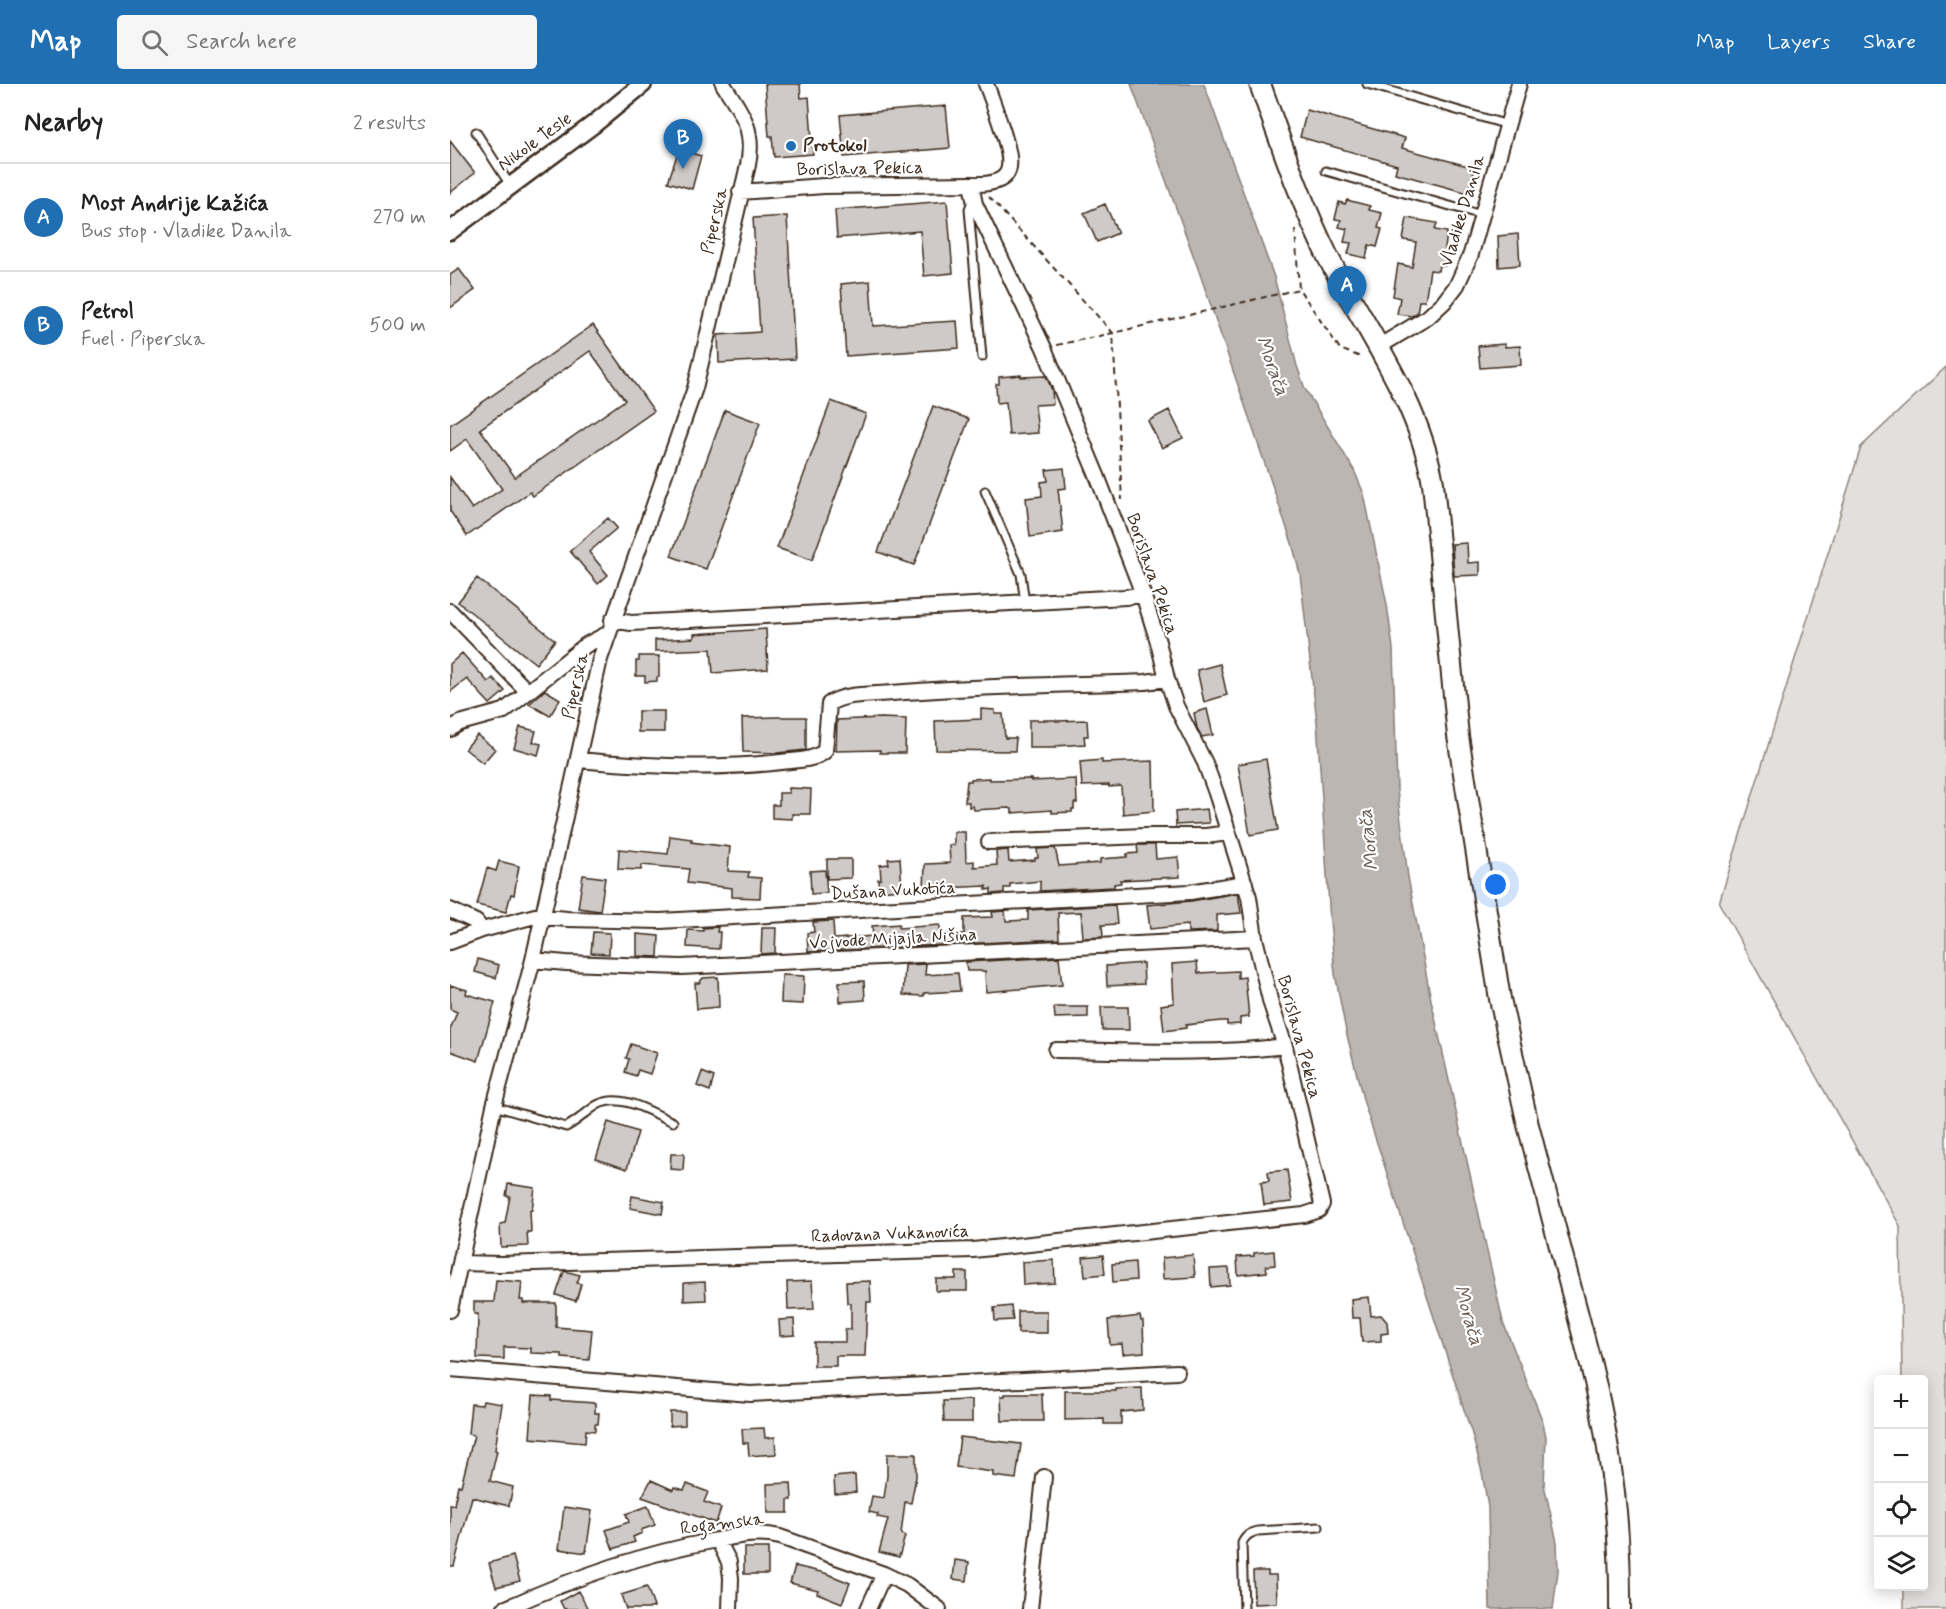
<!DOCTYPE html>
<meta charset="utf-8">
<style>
body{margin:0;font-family:Mynerve,sans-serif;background:#f6f6f6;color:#222}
.controls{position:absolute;right:18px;bottom:18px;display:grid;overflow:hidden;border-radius:6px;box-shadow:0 3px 15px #0003}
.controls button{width:54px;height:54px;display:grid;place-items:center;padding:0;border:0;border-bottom:2px solid #e0e0e0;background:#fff;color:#222;font:30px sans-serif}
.you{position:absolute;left:1046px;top:801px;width:21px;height:21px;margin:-15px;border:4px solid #fff;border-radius:50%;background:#1a73e8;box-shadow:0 0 0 9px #1a73e833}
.badge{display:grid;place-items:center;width:39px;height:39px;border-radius:50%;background:#1f6fb2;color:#fff;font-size:20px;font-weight:700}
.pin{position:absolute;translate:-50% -50px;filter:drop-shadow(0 2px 3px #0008)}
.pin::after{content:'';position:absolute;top:32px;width:21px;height:18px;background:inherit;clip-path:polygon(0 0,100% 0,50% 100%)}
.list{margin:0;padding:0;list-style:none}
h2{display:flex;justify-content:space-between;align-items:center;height:78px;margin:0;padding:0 24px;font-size:26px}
h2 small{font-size:20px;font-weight:400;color:#767676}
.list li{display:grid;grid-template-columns:39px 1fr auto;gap:18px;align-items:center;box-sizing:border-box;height:108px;padding:0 24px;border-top:2px solid #e0e0e0}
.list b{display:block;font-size:22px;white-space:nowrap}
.list p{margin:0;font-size:20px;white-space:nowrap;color:#767676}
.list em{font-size:20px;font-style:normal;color:#767676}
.icon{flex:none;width:33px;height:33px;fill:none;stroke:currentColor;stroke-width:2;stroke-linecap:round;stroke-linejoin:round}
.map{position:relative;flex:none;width:1496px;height:1525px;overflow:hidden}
header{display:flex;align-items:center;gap:36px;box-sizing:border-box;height:84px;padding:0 30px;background:#1f6fb2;color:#fff}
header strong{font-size:28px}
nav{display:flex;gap:33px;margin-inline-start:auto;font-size:21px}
.search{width:420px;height:54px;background:#f6f6f6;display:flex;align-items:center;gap:15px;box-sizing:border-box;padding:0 21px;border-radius:6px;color:#767676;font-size:22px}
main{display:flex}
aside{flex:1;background:#fff}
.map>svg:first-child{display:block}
.green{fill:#e2e0de;stroke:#8e857e;stroke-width:1.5}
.water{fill:#bcb6b3;stroke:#887e77;stroke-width:1.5}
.building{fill:#cfcac7;stroke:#3b2a1e;stroke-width:1.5;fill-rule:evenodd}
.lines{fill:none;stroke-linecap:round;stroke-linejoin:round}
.service-casing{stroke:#3b2a1e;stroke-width:11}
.minor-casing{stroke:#3b2a1e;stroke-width:18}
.tertiary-casing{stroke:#3b2a1e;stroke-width:21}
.secondary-casing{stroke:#3b2a1e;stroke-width:24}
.path{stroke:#3b2a1e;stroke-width:2;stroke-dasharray:6 4.5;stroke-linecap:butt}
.service{stroke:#fff;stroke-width:7}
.minor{stroke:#fff;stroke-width:14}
.tertiary{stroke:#fff;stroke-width:16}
.secondary{stroke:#fff;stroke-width:20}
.poi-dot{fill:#1f6fb2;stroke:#fff;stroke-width:2}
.labels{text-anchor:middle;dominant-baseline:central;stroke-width:4.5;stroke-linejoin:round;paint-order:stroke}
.street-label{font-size:18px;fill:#3b2a1e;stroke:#fff}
.poi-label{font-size:18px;font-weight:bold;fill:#3b2a1e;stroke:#fff;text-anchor:start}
.water-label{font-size:20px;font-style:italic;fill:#685b52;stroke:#fff}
</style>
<header>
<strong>Map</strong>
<div class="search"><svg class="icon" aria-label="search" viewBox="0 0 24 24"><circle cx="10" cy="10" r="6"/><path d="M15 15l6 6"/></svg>Search here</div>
<nav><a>Map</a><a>Layers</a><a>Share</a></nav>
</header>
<main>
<aside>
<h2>Nearby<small>2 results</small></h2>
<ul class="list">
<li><span class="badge">A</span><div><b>Most Andrije Kažića</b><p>Bus stop · Vladike Danila</p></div><em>270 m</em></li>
<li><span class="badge">B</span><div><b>Petrol</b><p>Fuel · Piperska</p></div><em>500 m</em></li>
</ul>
</aside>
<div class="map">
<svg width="1496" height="1525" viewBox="0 0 1496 1525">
<rect width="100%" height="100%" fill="#fff"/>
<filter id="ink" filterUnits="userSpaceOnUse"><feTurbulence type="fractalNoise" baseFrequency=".0167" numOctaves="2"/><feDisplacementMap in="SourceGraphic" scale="12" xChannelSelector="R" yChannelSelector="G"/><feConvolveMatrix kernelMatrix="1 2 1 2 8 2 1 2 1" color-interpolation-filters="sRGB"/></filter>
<g filter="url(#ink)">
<path class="green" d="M1496,283V1525H1454V1503L1474,1502V1296L1452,1295L1450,1142L1269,819L1411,363Z"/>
<path class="water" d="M681,0H754L824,193L847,282L855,305L904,386L914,410L937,521L943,564L947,706L958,793L981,916L1053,1238L1093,1338L1096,1353L1094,1401L1107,1458L1108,1487L1103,1525H1040L1038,1423L1032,1388L1022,1350L914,1019L896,947L885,890L880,837L867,638L850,490L842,459L750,190Z"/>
<path class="building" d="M315,0H350L351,14L359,13L363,70L324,73L322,52H319Z
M496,22L500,64L394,73L390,31Z
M857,26L955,54L952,64L1025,84L1018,109L945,89L947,81L850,53Z
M0,57L25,89L0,109Z
M229,65L251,72L242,105L218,98Z
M897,116L920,122L919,126L932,129L928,144L932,145L927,163L919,161L916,174L898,170L901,159L894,158L897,145L889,143L891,136L885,135L889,118L895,120Z
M497,117L503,189L474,192L470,147L387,154L385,126Z
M655,120L668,149L647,158L634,129Z
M337,132L345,275L269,279L268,251L310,248L303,134Z
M957,134L987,139L985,146L997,148L995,165L998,166L995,182L989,181L988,187L980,186L975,217H969L967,229L962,232L947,230L950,214L943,212L948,180L962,183L966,158L953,156Z
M1068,150L1070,181L1049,183L1048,152Z
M9,185L25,206L0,224V191Z
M420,197L423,242L507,237L509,264L396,272L391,200Z
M143,241L204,327L83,412L80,408L17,452L0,427V393L22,425L52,405L17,355L0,367V341ZM140,267L175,316L65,393L30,345Z
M1055,260V263L1070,262L1071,281L1030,284L1028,262Z
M571,291V293L596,292L602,306L603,320L585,321L588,349L559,351L556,318L547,319L546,300H549V293Z
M381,317L416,330L362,476L327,464Z
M483,322L519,335L464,481L428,468Z
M275,326L310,339L256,485L221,472Z
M719,326L733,354L712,364L698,337Z
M614,384L616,404L608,405L613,448L580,453L576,414L592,412L591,398L598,397L596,386Z
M158,434L167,444L139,468L158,491L148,500L120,467Z
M1017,459L1018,479L1030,478V491L1004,492L1002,460Z
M27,494L105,556L86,580L8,518Z
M316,545L318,585L263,589L261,565L205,567V556L244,554V550Z
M12,569L38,598L43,594L55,607L40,620L17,595L0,608V580Z
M189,572H209V593H207V597L195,598V592H186V577H189Z
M770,580L777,611L754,618L747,586Z
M95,606L110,615L100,632L79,620Z
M531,625L545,626V630H553L555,654H566L565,667L486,666L485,637L531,635Z
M757,625L763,651L752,653L747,644L744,629Z
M188,627H214V648H188Z
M327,633H356V666L327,669L293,668L292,634Z
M431,634L456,635L455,669H430V666L386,667L387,636Z
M579,636H606V637L637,636L638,652H634L635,660L606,662V664H579Z
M70,643L86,647L83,658L91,660L88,671L64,664Z
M27,651L45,665L33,679L15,665Z
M816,675L828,746L800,751L788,680Z
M652,676V679L703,677L704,727L673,730L671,702L659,703V701L632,702L630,678Z
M540,694V696L581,695V697L626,695L627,719H624V725H622V728L602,729V726L562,729V725L559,724L524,726L523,722L519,723V718H515L517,697H521V695Z
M339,704L361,705L360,730H342V735L322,734V721H329V709H339Z
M757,725L759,739L726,741L725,728Z
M504,748H515L516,778L524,777V783L547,781L546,767L558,766L559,778L585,776V774H588L587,765L605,764L609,782L650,779V775L677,773V770L688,769L687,761H705L706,775L728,773L730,793L670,796L671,799L664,800V803L590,807V797L560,800V804H554V809L541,810V805L536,806V802L474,805L475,780L500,779L499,761H504Z
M220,752L242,755L241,758L280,763L278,787L299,788L298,793L311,794L310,814L282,813V804L237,799L239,785L192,781L191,786L168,785L169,765L218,770Z
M450,774L452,805L429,807L428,795H431L430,781L439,780L438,775Z
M377,775H401V794L377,795Z
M49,777L69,782L64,811L61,810L56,828L27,821L37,784L46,787Z
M375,786L377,809L361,810L360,787Z
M133,791L155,794L150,827L128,824Z
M788,809L791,829L767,831V847L738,848V841L700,845L697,821L741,817Z
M665,821L667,840L652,841L653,853L633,854L631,828L608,829L609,855L358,868L357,849L364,848L363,838L383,837L384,855L423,852L422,842L449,840V844L490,841V850H514V834L543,833L542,828L555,827L556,837L578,836V826Z
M268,843L267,848H270L269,865L237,863L238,846L253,847V844Z
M312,844H326L325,869L311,870Z
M143,848L160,849L159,870L141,869Z
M187,850L209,852L208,873L187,872Z
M609,873L612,901L536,908L535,887H517L516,878Z
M28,875L49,881L46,894L25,888Z
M747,878L748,889L788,887V894L795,893L799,933L790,934V940L777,941V937H771L736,941V944L714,947L711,921L724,919L722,880Z
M693,879L694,900L657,902L656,882Z
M476,880L475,891L508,889L510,907L474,909V912L453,911L455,881Z
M332,891L354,892L353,920L331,919Z
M268,893L269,923L247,925L245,899H249L253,894Z
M414,897L415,916L390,918L389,898Z
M0,901L17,906L16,910L45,918L28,977L0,967V946L7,928L0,925Z
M604,923H638V933L605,934Z
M651,923H678L679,946H652Z
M181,960L207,969L200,990L188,986L186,992L175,988L179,975L176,974Z
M252,988L264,993L260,1007L247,1002Z
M158,1038L188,1048L177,1085L146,1075Z
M221,1070H234L233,1086L220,1085Z
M837,1086L842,1118L814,1121L811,1098L819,1097L818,1088Z
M58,1100L85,1104L82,1126H80L81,1148H77L78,1162L51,1163L50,1140L55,1139L60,1112H56Z
M182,1112L214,1118L212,1130L180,1124Z
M824,1167L825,1181L816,1182L817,1188L788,1191L787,1173L804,1172V1169Z
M653,1171L655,1190L635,1192L633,1173Z
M743,1171L745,1193L713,1195L712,1174Z
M604,1176L605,1199L573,1201L572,1178Z
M685,1178L686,1196L663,1198L662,1180Z
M779,1184L780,1201L761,1203L760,1185Z
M114,1187L130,1191L127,1199L131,1200L126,1217L106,1211Z
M506,1188H517V1207H486V1195H506Z
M46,1196L72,1198L70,1216H73V1219H106V1243L142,1246L139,1276L112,1274V1270L81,1269V1264L54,1263V1275L27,1274L28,1230H24V1218H44Z
M362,1197L364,1225L338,1226L337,1198Z
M420,1197L421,1218H417L415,1272H386V1282H364V1258H395V1245H401V1219H397L396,1198Z
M255,1198L256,1216L234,1217V1199Z
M919,1213L921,1232L931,1231L937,1238L938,1249L931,1250V1257L912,1258L910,1234H902L901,1215Z
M561,1222L563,1236L545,1237L544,1224Z
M568,1227H597V1249H568Z
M690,1232L691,1237H693L694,1268L673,1270L672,1260L660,1261L658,1236Z
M344,1235L345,1251L330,1252L329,1236Z
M692,1304L693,1326L671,1328V1340H654V1335L615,1336V1307H666V1305Z
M555,1310H592L593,1337H552L551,1312H555Z
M83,1311L101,1312V1316L145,1319V1329H149L148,1340H145V1347L136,1346L135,1359L80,1354Z
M522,1316V1338H494L493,1317Z
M33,1317L52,1320L45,1366L47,1367L40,1397L63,1403L59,1422L22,1413L4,1482H0V1420L4,1421L8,1401L11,1402L24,1351L18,1350L21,1320L32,1321Z
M220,1328H235V1341L220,1342Z
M314,1344L315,1354L325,1353L326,1370L299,1372L298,1359H293L292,1345Z
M510,1353L571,1360L566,1395L543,1392V1388L506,1383Z
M437,1370H466V1393L461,1419L455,1418L451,1450L455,1452L449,1473L429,1468L438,1435L427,1433L428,1430L419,1428L422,1412L434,1414L437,1392Z
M405,1391L406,1408L385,1410L384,1393Z
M201,1396L223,1406L224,1403L234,1406L237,1400L258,1408L254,1418L271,1424L266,1439L192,1413Z
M341,1399L342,1416H338V1429H318L317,1400Z
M198,1422L205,1441L191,1446L192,1449L183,1453L185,1458L163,1465L156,1446L179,1438L176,1430Z
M114,1423L142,1427L136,1469L109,1465Z
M294,1464H318V1490H294Z
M63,1472L70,1497L46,1503L39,1479Z
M505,1476L519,1478L517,1497L503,1495Z
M345,1482L375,1489L400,1499L392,1519L367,1509L368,1506L340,1499Z
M803,1487H818V1491H826L827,1519L804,1520Z
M197,1503L204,1523L198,1525H176L171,1511Z
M128,1507L138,1525H114L110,1517Z"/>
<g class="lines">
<defs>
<path id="service" d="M917,0L1058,41
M26,48L60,101
M876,87L1032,131
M522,117L519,125L532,273
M535,407L571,490L575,519
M44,1022L116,1043C128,1037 136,1028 147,1021C172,1008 200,1028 223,1038
M794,1525L792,1459C796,1451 800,1449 808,1447L869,1443"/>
<path id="minor" d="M521,100C568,102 563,80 552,45C547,30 542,15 536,0
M928,263L978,233L994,218L1007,201L1021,170L1069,0
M0,527L77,607
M162,536L181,539L676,513L693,510
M0,645L10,639L54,627L136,561L157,550
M128,676C196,682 263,686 331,678C346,676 363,677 375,667L379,620C394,609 423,611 442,609C526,602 611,601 695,598L717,595
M539,758L695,752H756L778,749
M0,826L26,838L32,846
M0,858L32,846L85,832L117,835L210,837L740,808L795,799
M83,876L116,879L231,883L805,854
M606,966C682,967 759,971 835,962
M10,1179L51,1180L523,1166L854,1131L869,1126L872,1120L835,962L821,920L805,854L799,813L766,709L755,679L726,622L717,595L708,558L693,510L648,394L594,264L525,120L521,100L374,102L290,108
M0,1226L44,1022L83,876L150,575L245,304L298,81C305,45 292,29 273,0
M0,1285L300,1310L727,1288
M268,1456L279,1478L281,1494L280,1525
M54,1525C121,1495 190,1470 262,1457C284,1453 307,1447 330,1453L434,1490L457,1501L489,1525
M418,1525L434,1490
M580,1525L594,1393"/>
<path id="tertiary" d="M0,147L144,40L193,0"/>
<path id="secondary" d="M810,0C831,59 851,119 879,175C917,248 969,317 983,399L1008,652L1050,915L1078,1041L1140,1277C1160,1357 1171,1442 1170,1525"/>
</defs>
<use href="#service" class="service-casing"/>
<use href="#minor" class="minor-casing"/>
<use href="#tertiary" class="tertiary-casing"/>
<use href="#secondary" class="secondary-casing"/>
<path class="path" d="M539,113L663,249L849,205
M845,145L849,205L890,265L908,272L912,270
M607,261L663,249L672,416"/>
<use href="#service" class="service"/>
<use href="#minor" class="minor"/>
<use href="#tertiary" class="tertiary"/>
<use href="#secondary" class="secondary"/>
</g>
</g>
<circle class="poi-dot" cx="341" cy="62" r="6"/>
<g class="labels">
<g class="street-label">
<text transform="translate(85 58) rotate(-36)">Nikole Tesle</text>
<text transform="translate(410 85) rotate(-1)">Borislava Pekica</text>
<text transform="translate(1013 127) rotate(-73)">Vladike Danila</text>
<text transform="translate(265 137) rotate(-77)">Piperska</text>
<text transform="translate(702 490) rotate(71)">Borislava Pekica</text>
<text transform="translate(126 602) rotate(-77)">Piperska</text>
<text transform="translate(443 807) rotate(-3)">Dušana Vukotića</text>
<text transform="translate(443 855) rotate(-3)">Vojvode Mijajla Nišina</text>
<text transform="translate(849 953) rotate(75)">Borislava Pekica</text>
<text transform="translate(440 1150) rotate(-2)">Radovana Vukanovića</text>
<text transform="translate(272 1440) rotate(-7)">Rogamska</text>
</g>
<g class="poi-label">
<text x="353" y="62">Protokol</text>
</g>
<g class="water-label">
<text transform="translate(822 282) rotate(70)">Morača</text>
<text transform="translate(919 756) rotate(-97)">Morača</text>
<text transform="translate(1018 1231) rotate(74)">Morača</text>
</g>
</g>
</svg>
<div class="controls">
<button>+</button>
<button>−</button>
<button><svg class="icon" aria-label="locate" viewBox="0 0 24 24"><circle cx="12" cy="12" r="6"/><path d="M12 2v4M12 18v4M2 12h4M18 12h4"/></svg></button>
<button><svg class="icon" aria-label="layers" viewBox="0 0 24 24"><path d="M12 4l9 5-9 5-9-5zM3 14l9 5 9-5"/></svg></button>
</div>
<div class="you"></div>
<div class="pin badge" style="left:897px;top:232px">A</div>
<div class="pin badge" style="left:233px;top:85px">B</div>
</div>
</main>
